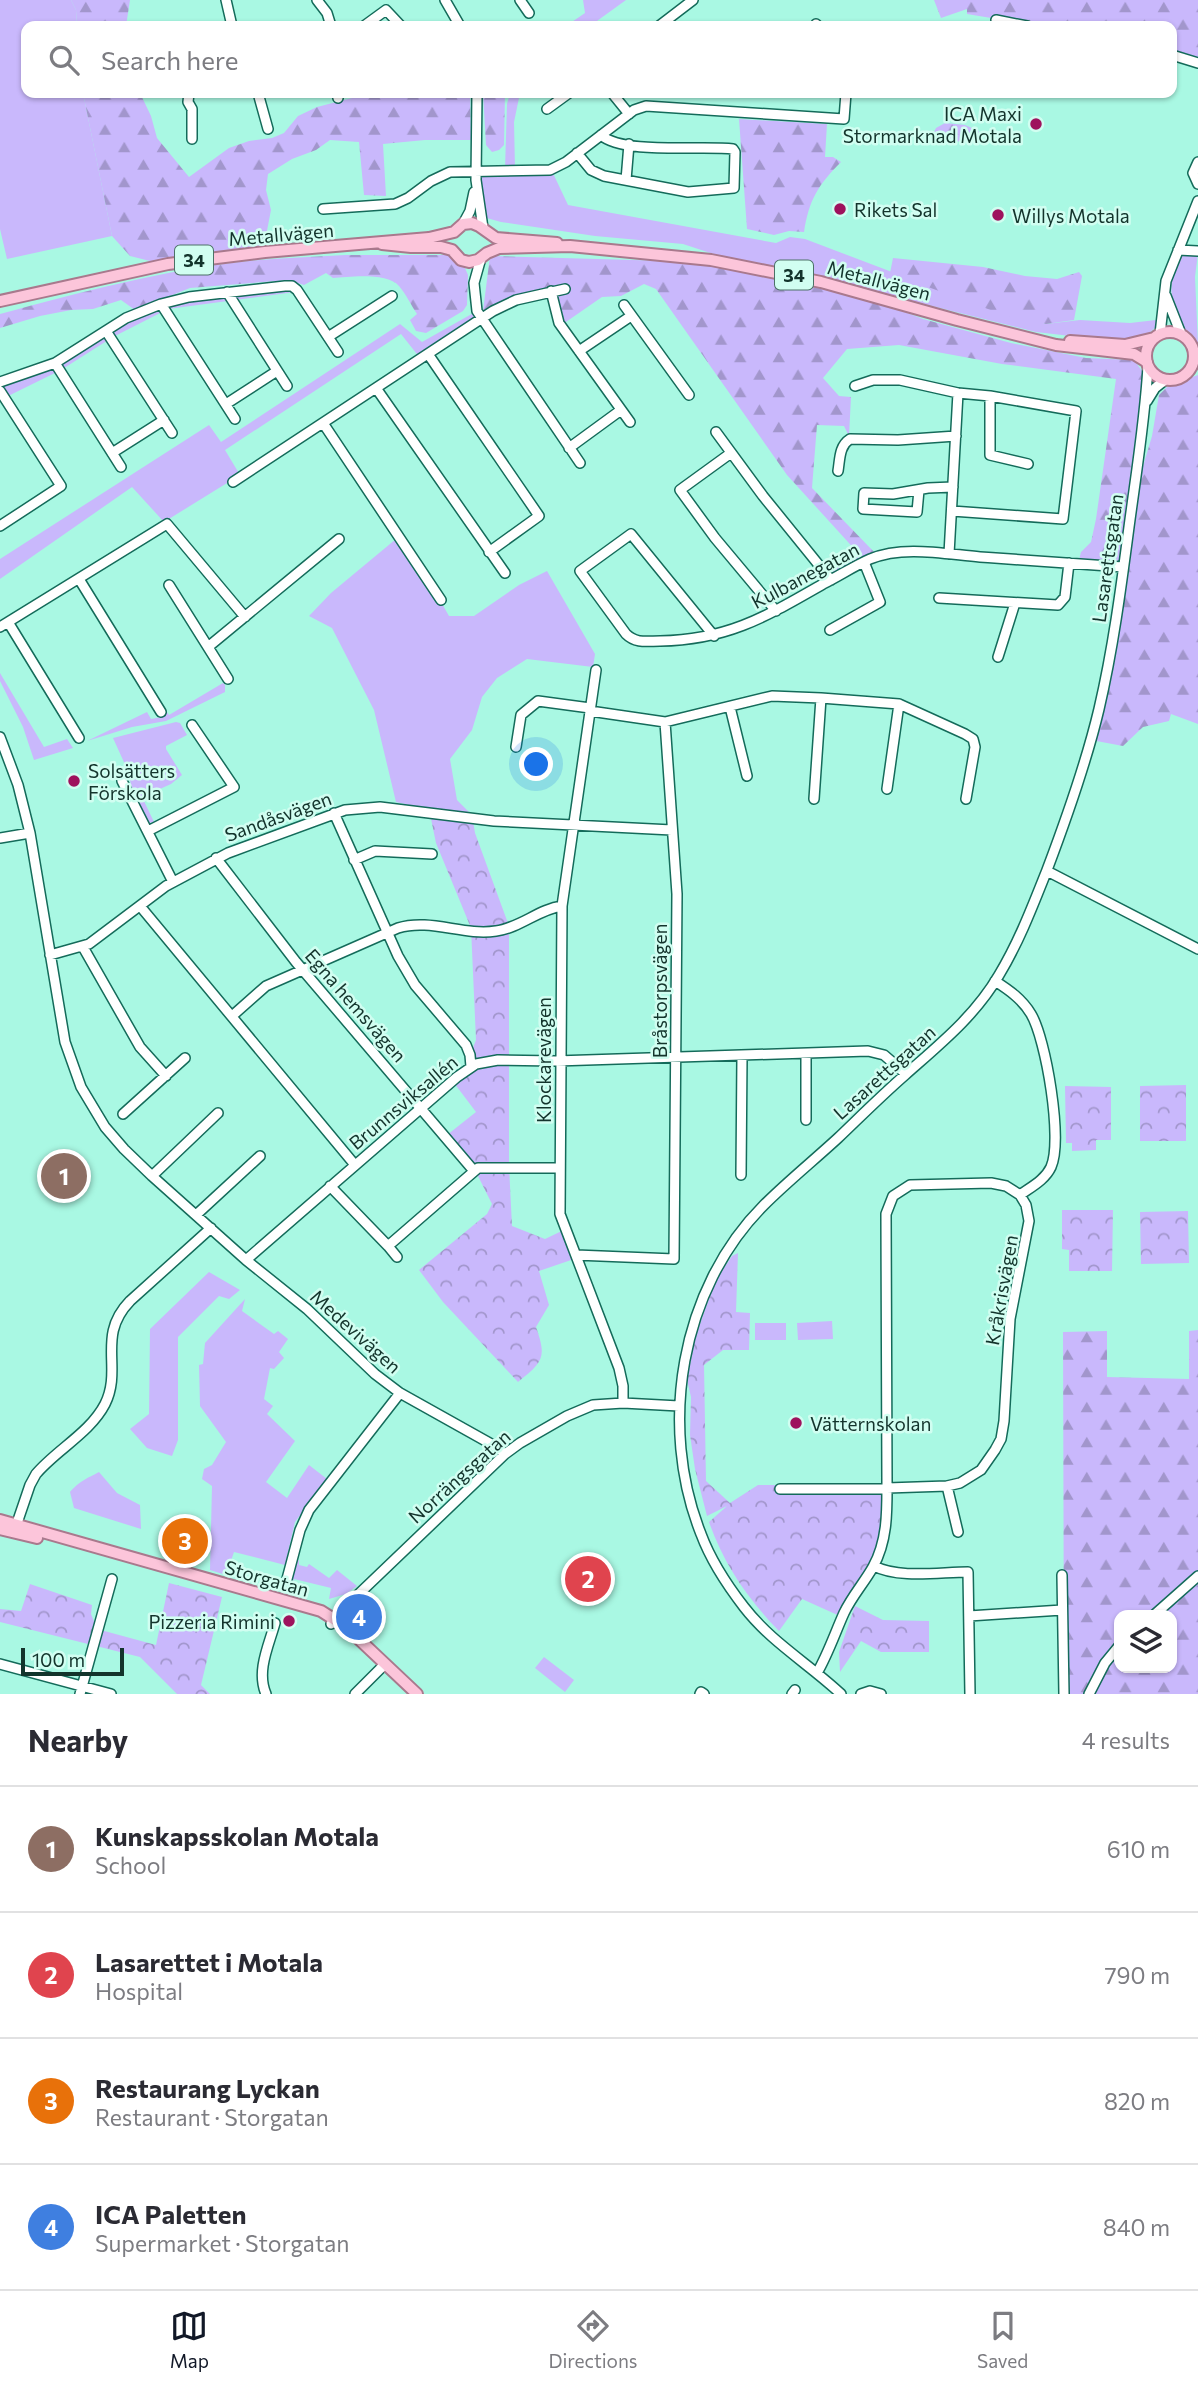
<!DOCTYPE html>
<meta charset="utf-8">
<style>
body{margin:0;font-family:Commissioner,sans-serif;background:#f7f7f7;color:#2b2b33}
.controls{position:absolute;right:21px;bottom:21px;display:grid;overflow:hidden;border-radius:14px;box-shadow:0 2px 5px #0004}
.controls button{width:63px;height:63px;display:grid;place-items:center;padding:0;border:0;border-bottom:2px solid #e1e1e2;background:#fff;color:#2b2b33;font:35px sans-serif}
.scale{position:absolute;left:21px;bottom:18px;width:103px;box-sizing:border-box;padding-left:7px;border:4px solid #13342c;border-top:0;font-size:19px;line-height:24px;white-space:nowrap;color:#13342c;-webkit-text-stroke:5px #d1fef1;paint-order:stroke}
.you{position:absolute;left:537px;top:765px;width:24px;height:24px;margin:-18px;border:5px solid #fff;border-radius:50%;background:#1a73e8;box-shadow:0 0 0 10px #1a73e833}
.badge{display:grid;place-items:center;width:46px;height:46px;border-radius:50%;background:#111827;color:#fff;font-size:23px;font-weight:700}
.pin{position:absolute;translate:-50% -50%;border:4px solid #fff;box-shadow:0 2px 7px #0006}
.list{margin:0;padding:0;list-style:none}
h2{display:flex;justify-content:space-between;align-items:center;height:91px;margin:0;padding:0 28px;font-size:30px}
h2 small{font-size:23px;font-weight:400;color:#7c7c81}
.list li{display:grid;grid-template-columns:46px 1fr auto;gap:21px;align-items:center;box-sizing:border-box;height:126px;padding:0 28px;border-top:2px solid #e1e1e2}
.list b{display:block;font-size:26px;white-space:nowrap}
.list p{margin:0;font-size:23px;white-space:nowrap;color:#7c7c81}
.list em{font-size:23px;font-style:normal;color:#7c7c81}
.icon{flex:none;width:38px;height:38px;fill:none;stroke:currentColor;stroke-width:2;stroke-linecap:round;stroke-linejoin:round}
.map{position:relative;flex:none;width:1198px;height:1694px;overflow:hidden}
.search{position:absolute;background:#fff;box-shadow:0 2px 5px #0004;left:21px;right:21px;top:21px;height:77px;display:flex;align-items:center;gap:18px;box-sizing:border-box;padding:0 24px;border-radius:14px;color:#7c7c81;font-size:26px}
.sheet{height:595px;background:#fff}
nav{display:flex;justify-content:space-around;align-items:center;box-sizing:border-box;height:98px;border-top:2px solid #e1e1e2;background:#fff;font-size:19px;color:#7c7c81}
nav a{display:grid;justify-items:center;gap:4px}
nav .on{color:#111827}
.map>svg:first-child{display:block}
.green{fill:#c9b8fc}
.forest{fill:url(#forest-firs);fill-rule:evenodd}
.park{fill:url(#park-crowns)}
.lines{fill:none;stroke-linecap:round;stroke-linejoin:round}
.minor-casing{stroke:#146b5a;stroke-width:12}
.major-casing{stroke:#a9798d;stroke-width:14}
.minor{stroke:#fff;stroke-width:9}
.major{stroke:#fcc5da;stroke-width:10}
.poi-dot{fill:#9e125d;stroke:#d1fef1;stroke-width:2.5}
.labels{text-anchor:middle;dominant-baseline:central;stroke-width:5;stroke-linejoin:round;paint-order:stroke}
.shield{fill:#d1fef1;stroke:#4c7167;stroke-width:2}
.shield-label{font-size:18px;font-weight:bold;fill:#13342c}
.poi-label{font-size:19px;fill:#13342c;stroke:#d1fef1;text-anchor:start}
.street-label{font-size:19px;fill:#13342c;stroke:#d1fef1}
</style>
<div class="map">
<svg width="1198" height="1694" viewBox="0 0 1198 1694">
<defs>
<pattern id="forest-firs" width="22" height="20" patternUnits="userSpaceOnUse" patternTransform="scale(1.75)"><rect width="22" height="20" fill="#c9b8fc"/><path d="M5 1l3.5 6h-7zM16 11l3.5 6h-7z" fill="#a296cc"/></pattern>
<pattern id="park-crowns" width="20" height="18" patternUnits="userSpaceOnUse" patternTransform="scale(1.75)"><rect width="20" height="18" fill="#c9b8fc"/><path d="M2 6a3 3 0 1 1 6 0M12 15a3 3 0 1 1 6 0" fill="none" stroke="#a296cc"/></pattern>
</defs>
<rect width="100%" height="100%" fill="#a9f8e3"/>
<path class="green" d="M0,0H71L76,10L77,26H26V93H83L112,236L7,259L0,229Z
M583,0H626L590,26H566L585,13Z
M510,93H520L514,122L515,169H551L568,205L776,243L790,237L805,239L892,272L1046,324L1080,320L1130,323L1156,320L1157,326L1148,334L1123,342L1036,332L928,305L741,263L683,244L595,236L501,222L483,217L477,171L505,169L507,104Z
M1198,253L1195,277L1198,344C1194,338 1187,333 1183,327C1168,305 1167,276 1183,254Z
M292,283L302,291L168,309L113,337L61,370L0,400V380L55,360L162,303Z
M477,311L482,319L420,358L401,334L225,450L240,475L164,522L132,487L0,579V559L209,425L221,442L400,324L422,342Z
M402,534L449,616H474L519,585L547,571L595,654L593,667L527,659L497,678L482,697L472,730L450,759L457,800L472,815L447,813L396,802L374,710L332,628L309,616L331,593Z
M0,673L44,747L67,739L73,748L34,760L23,727L0,681Z
M223,683L225,685V692L166,721L132,727L87,741L147,712L151,719L162,717L167,712L169,715Z
M176,722L180,723L187,735L166,746V749L182,775L171,784L142,797L154,822L149,823L132,789L128,771L113,738Z
M209,1272L240,1290L229,1299L219,1296L178,1337V1440L172,1456L147,1448L130,1429L149,1414L150,1329Z
M245,1299L242,1311L274,1334L278,1331L288,1339L279,1352L284,1358L274,1369L270,1368L264,1399L273,1406L267,1414L295,1441L266,1482L287,1498L309,1465L327,1479L295,1522L285,1565L234,1552L226,1575L210,1570L212,1486L202,1479L204,1469L212,1465L226,1442L200,1406L199,1365L203,1364L205,1343Z
M832,1321L833,1339L798,1340L797,1323Z
M755,1323H786V1340H755Z
M99,1472L117,1493L140,1505L141,1529L74,1508L70,1492C81,1480 86,1479 99,1472Z
M299,1560V1565L307,1567L309,1564L329,1578L337,1570L357,1586L346,1594L329,1599L331,1588L294,1579L290,1591L288,1590L296,1561Z
M544,1657L574,1680L565,1692L535,1668Z"/>
<path class="forest" d="M71,0H130L126,26H77L76,10Z
M934,0H1198V63L1172,55V26H1038L967,14V9L941,18Z
M83,93H140L151,116L157,138L189,177L229,148L249,141L272,138L284,133L298,116L317,107L352,98L359,93H470L471,140H425L383,144L386,196L364,195L359,142L330,140L316,150L292,159L268,174L266,190L271,210L264,246L154,262L130,256L112,236Z
M483,93H505L504,145L499,150L492,152L486,145Z
M739,119L827,124L825,157H833L841,162C818,185 809,200 804,232L789,231L774,235L747,229Z
M945,123L965,125L979,131L977,143L941,140L933,134L936,128Z
M345,255H449L462,261L468,275L467,305L463,311L426,333L416,331L410,320L417,314C411,305 406,294 399,286C387,272 349,277 333,278L326,273L304,285L289,280L190,288L135,310L121,300L93,309L71,310L40,316L0,328V314C81,292 164,270 248,261C280,258 313,257 345,255Z
M490,256L741,263L820,279L923,319L1011,343L1086,358L1134,360L1142,371L1144,380L1138,429L1134,497L1152,436L1159,395L1169,385L1198,375V724L1171,714L1169,721L1143,727L1123,746L1091,740L1123,568L1079,560L1081,552L1091,542L1096,519L1116,379L1002,364L899,345L847,349L823,378L839,396L851,397L849,436L844,426L817,425L812,488L876,554L833,577L827,571L858,553L787,475L656,289L644,284L621,296L602,297L563,324L553,292L542,291L482,319Z
M893,258L983,267L1025,276L1057,279L1079,272L1082,276L1074,320L1046,324L1007,316L890,273Z
M1198,1330V1694H1064L1063,1332L1107,1331V1377L1189,1379V1331ZM1119,1615H1172V1668H1119Z"/>
<path class="park" d="M429,809L472,815L475,833L509,926V1166L512,1226L545,1239L568,1228L580,1257L539,1271L549,1305L536,1327C547,1358 543,1362 518,1382L443,1302L419,1270L487,1214L492,1204L474,1168L447,1135L476,1112L451,1079L476,1061L472,1050L476,1040L471,928L436,843Z
M1186,1085V1141H1140V1086Z
M1065,1086L1111,1087V1140H1096V1150L1072,1151V1143H1066Z
M1062,1210H1113L1112,1271H1069V1250L1062,1249Z
M1188,1211L1189,1263L1141,1264L1140,1212Z
M738,1253L736,1312L750,1313L749,1350H723L704,1365L706,1481L730,1503L758,1485H888L874,1568L842,1617L802,1599L779,1631C748,1599 724,1565 709,1522L727,1506L707,1516L695,1469L690,1435L691,1397L687,1380L695,1338L715,1281L732,1256Z
M169,1583L222,1597L201,1685L210,1694H177L140,1657L0,1622V1609L21,1611L30,1584L92,1605L91,1614L97,1629L156,1645Z
M855,1606L883,1620L929,1621V1652H881L861,1641L840,1672L839,1652Z"/>
<g class="lines">
<defs>
<path id="minor" d="M226,0L232,26
M317,0L327,13L331,26
M445,0L460,26
M520,0L529,13
M996,20L1027,26
M816,24L818,26
M364,26L386,10L401,26
M659,26L693,0
M1172,55L1198,63
M189,93L188,102L192,109V139
M258,93L268,129
M337,93L338,98
M477,93L476,180L483,228
M612,93L629,114
M547,109L569,93
M577,153L591,170L604,176L688,192L734,188L735,152L733,149C703,145 623,155 601,135
M1198,162L1193,173L1198,184
M626,180L629,144
M323,209L395,204L408,198L431,181L450,172L550,170L566,162L634,110L646,106L844,119L846,93
M463,224L470,211L474,192
M1178,250L1198,251
M481,258L474,283L477,311L580,463
M551,291L559,323L630,422
M227,292L287,386
M1166,296L1181,334
M161,304L235,419
M624,305L689,395
M106,331L172,433
M1160,334L1166,281L1198,201
M328,337L392,296
M579,351L631,316
M428,354L539,516L489,552
M55,363L121,467
M0,382L55,363L126,318L161,304L189,297L285,286H292L297,290L338,352
M855,386L873,380H900L958,393L990,396L1076,411L1063,519L952,511
M376,388L505,573
M0,391L61,486L0,526
M990,396V455L1028,464
M1147,401L1155,388L1165,380
M226,404L277,371
M323,423L441,600
M716,432L763,496L831,580
M569,448L621,410
M112,453L164,420
M731,453L680,490L715,538L776,611
M838,471C840,459 839,446 850,439L898,440L956,436
M233,482L493,311L516,300L565,289
M919,490L917,512L863,509L864,493L893,494L928,488L953,487
M949,554L958,393
M79,579L161,712
M169,585L228,679
M939,598L1058,605L1065,597L1069,563
M8,622L79,738
M0,627L167,524L245,617
M830,630L880,602L864,562
M714,636L631,534L580,571L626,634C636,644 648,641 660,641C728,640 767,616 823,584C839,576 854,566 870,559C903,545 945,554 980,557C1028,560 1076,564 1123,567
M208,647L339,539
M998,657L1015,603
M596,670L562,906L560,1214L619,1368L623,1386V1403
M730,707L747,776
M590,711L665,722L772,696L821,698L899,704L965,734L973,739L975,747L966,799
M0,737L18,785L30,833L65,1042L81,1087L105,1127L124,1149L152,1176L246,1260L307,1309L375,1374L400,1393L493,1445L505,1454
M516,747L521,715L538,701L590,708
M122,781L173,882
M887,789L899,704
M814,799L821,698
M334,813L398,956L415,985L466,1045L470,1055L471,1067
M148,831L234,787L192,725
M0,838L30,833
M216,858L296,962L474,1171
M354,860L375,851L432,854
M1047,871L1198,949
M140,906L355,1165
M83,947L140,1047L166,1076
M50,955L89,944L166,886L228,853L345,810L380,807L494,821L672,830
M995,981C1009,990 1022,999 1031,1014C1046,1039 1063,1140 1051,1167C1045,1180 1031,1187 1020,1195
M232,1016L266,986L398,928C430,918 463,936 496,931C520,928 539,909 562,906
M123,1114L185,1058
M806,1120V1054
M741,1175L742,1056
M152,1176L218,1113
M330,1186L388,1246L478,1168H560
M196,1215L260,1156
M388,1246L397,1257
M576,1255L674,1259L677,894L665,722
M246,1260L457,1077L476,1064L498,1060L556,1061L868,1051L884,1055L906,1074
M947,1486L958,1532
M780,1489H882L887,1488L947,1486L960,1483L981,1470L995,1450L1001,1439L1004,1421L1010,1319L1029,1221L1026,1205L1020,1195L1006,1186L991,1183L910,1185L893,1196L886,1214L887,1481C887,1510 888,1540 873,1567C864,1583 852,1596 844,1613C835,1633 828,1654 817,1673
M15,1529L30,1485L36,1474C56,1450 90,1433 105,1404C123,1368 96,1336 130,1301L211,1228
M874,1566C899,1579 940,1572 968,1572L970,1694
M1062,1575L1064,1694
M287,1579L300,1530L309,1510L400,1393
M1154,1615L1198,1576
M969,1616L1062,1610
M331,1624L342,1610L505,1454L520,1443L567,1416L593,1405L623,1403L679,1406
M0,1664L111,1694
M80,1694L112,1579
M266,1694C256,1671 269,1645 275,1623
M355,1694L385,1664
M700,1694L701,1692L704,1694
M792,1694L795,1690
M841,1694C809,1664 771,1642 744,1607C727,1585 711,1561 701,1534C658,1426 680,1289 764,1205C787,1182 813,1161 838,1138C860,1117 882,1095 905,1075C940,1044 975,1016 999,975C1019,942 1033,905 1047,870C1067,817 1086,764 1099,709C1113,649 1121,588 1129,527C1136,474 1145,420 1148,366
M861,1694L870,1691L881,1694
M1089,1694L1105,1663L1119,1646"/>
<path id="major" d="M382,244L411,247H441L452,250L461,260L469,262L478,260L487,253L499,248L570,246L711,260L821,282L957,320L1056,345L1134,354L1147,362
M0,301L168,264L265,252L429,238L454,232L463,224L472,223L479,226L496,238L557,243
M1146 356a24 24 0 1 1 48 0a24 24 0 1 1-48 0Z
M1070,341L1125,345L1154,338
M0,1520L321,1611L346,1627L417,1694
M0,1529L37,1538"/>
</defs>
<use href="#minor" class="minor-casing"/>
<use href="#major" class="major-casing"/>
<use href="#minor" class="minor"/>
<use href="#major" class="major"/>
</g>
<g class="poi-dot">
<circle cx="1036" cy="124" r="7"/>
<circle cx="840" cy="209" r="7"/>
<circle cx="998" cy="215" r="7"/>
<circle cx="74" cy="781" r="7"/>
<circle cx="796" cy="1423" r="7"/>
<circle cx="289" cy="1621" r="7"/>
</g>
<g class="labels">
<g class="shield">
<rect x="175" y="245.5" width="38" height="29" rx="5"/>
<rect x="775" y="260.5" width="38" height="29" rx="5"/>
</g>
<g class="shield-label">
<text x="194" y="260">34</text>
<text x="794" y="275">34</text>
</g>
<g class="poi-label">
<text x="1022" y="113" text-anchor="end">ICA Maxi<tspan x="1022" dy="22">Stormarknad Motala</tspan></text>
<text x="854" y="209">Rikets Sal</text>
<text x="1012" y="215">Willys Motala</text>
<text x="88" y="770">Solsätters<tspan x="88" dy="22">Förskola</tspan></text>
<text x="810" y="1423">Vätternskolan</text>
<text x="275" y="1621" text-anchor="end">Pizzeria Rimini</text>
</g>
<g class="street-label">
<text transform="translate(281 234) rotate(-5)">Metallvägen</text>
<text transform="translate(879 280) rotate(15)">Metallvägen</text>
<text transform="translate(1107 558) rotate(-82)">Lasarettsgatan</text>
<text transform="translate(805 575) rotate(-28)">Kulbanegatan</text>
<text transform="translate(278 816) rotate(-20)">Sandåsvägen</text>
<text transform="translate(659 991) rotate(-90)">Bråstorpsvägen</text>
<text transform="translate(356 1005) rotate(49)">Egna hemsvägen</text>
<text transform="translate(543 1060) rotate(-90)">Klockarevägen</text>
<text transform="translate(884 1072) rotate(-42)">Lasarettsgatan</text>
<text transform="translate(403 1102) rotate(-40)">Brunnsviksallén</text>
<text transform="translate(1001 1290) rotate(-80)">Kråkrisvägen</text>
<text transform="translate(356 1331) rotate(42)">Medevivägen</text>
<text transform="translate(459 1476) rotate(-42)">Norrängsgatan</text>
<text transform="translate(267 1578) rotate(16)">Storgatan</text>
</g>
</g>
</svg>
<div class="controls">
<button><svg class="icon" aria-label="layers" viewBox="0 0 24 24"><path d="M12 4l9 5-9 5-9-5zM3 14l9 5 9-5"/></svg></button>
</div>
<div class="scale">100 m</div>
<div class="you"></div>
<div class="pin badge" style="left:64px;top:1176px;background:#8d6e63">1</div>
<div class="pin badge" style="left:588px;top:1579px;background:#e0444e">2</div>
<div class="pin badge" style="left:185px;top:1541px;background:#e8710a">3</div>
<div class="pin badge" style="left:359px;top:1617px;background:#3f7fe0">4</div>
<div class="search"><svg class="icon" aria-label="search" viewBox="0 0 24 24"><circle cx="10" cy="10" r="6"/><path d="M15 15l6 6"/></svg>Search here</div>
</div>
<section class="sheet">
<h2>Nearby<small>4 results</small></h2>
<ul class="list">
<li><span class="badge" style="background:#8d6e63">1</span><div><b>Kunskapsskolan Motala</b><p>School</p></div><em>610 m</em></li>
<li><span class="badge" style="background:#e0444e">2</span><div><b>Lasarettet i Motala</b><p>Hospital</p></div><em>790 m</em></li>
<li><span class="badge" style="background:#e8710a">3</span><div><b>Restaurang Lyckan</b><p>Restaurant · Storgatan</p></div><em>820 m</em></li>
<li><span class="badge" style="background:#3f7fe0">4</span><div><b>ICA Paletten</b><p>Supermarket · Storgatan</p></div><em>840 m</em></li>
</ul>
</section>
<nav>
<a class="on"><svg class="icon" aria-label="map" viewBox="0 0 24 24"><path d="M3 6l6-2 6 2 6-2v14l-6 2-6-2-6 2zM9 4v14M15 6v14"/></svg>Map</a>
<a><svg class="icon" aria-label="directions" viewBox="0 0 24 24"><path d="M12 3l9 9-9 9-9-9zM9 14v-3h6M13 9l2 2-2 2"/></svg>Directions</a>
<a><svg class="icon" aria-label="saved" viewBox="0 0 24 24"><path d="M7 4h10v16l-5-4-5 4z"/></svg>Saved</a>
</nav>
